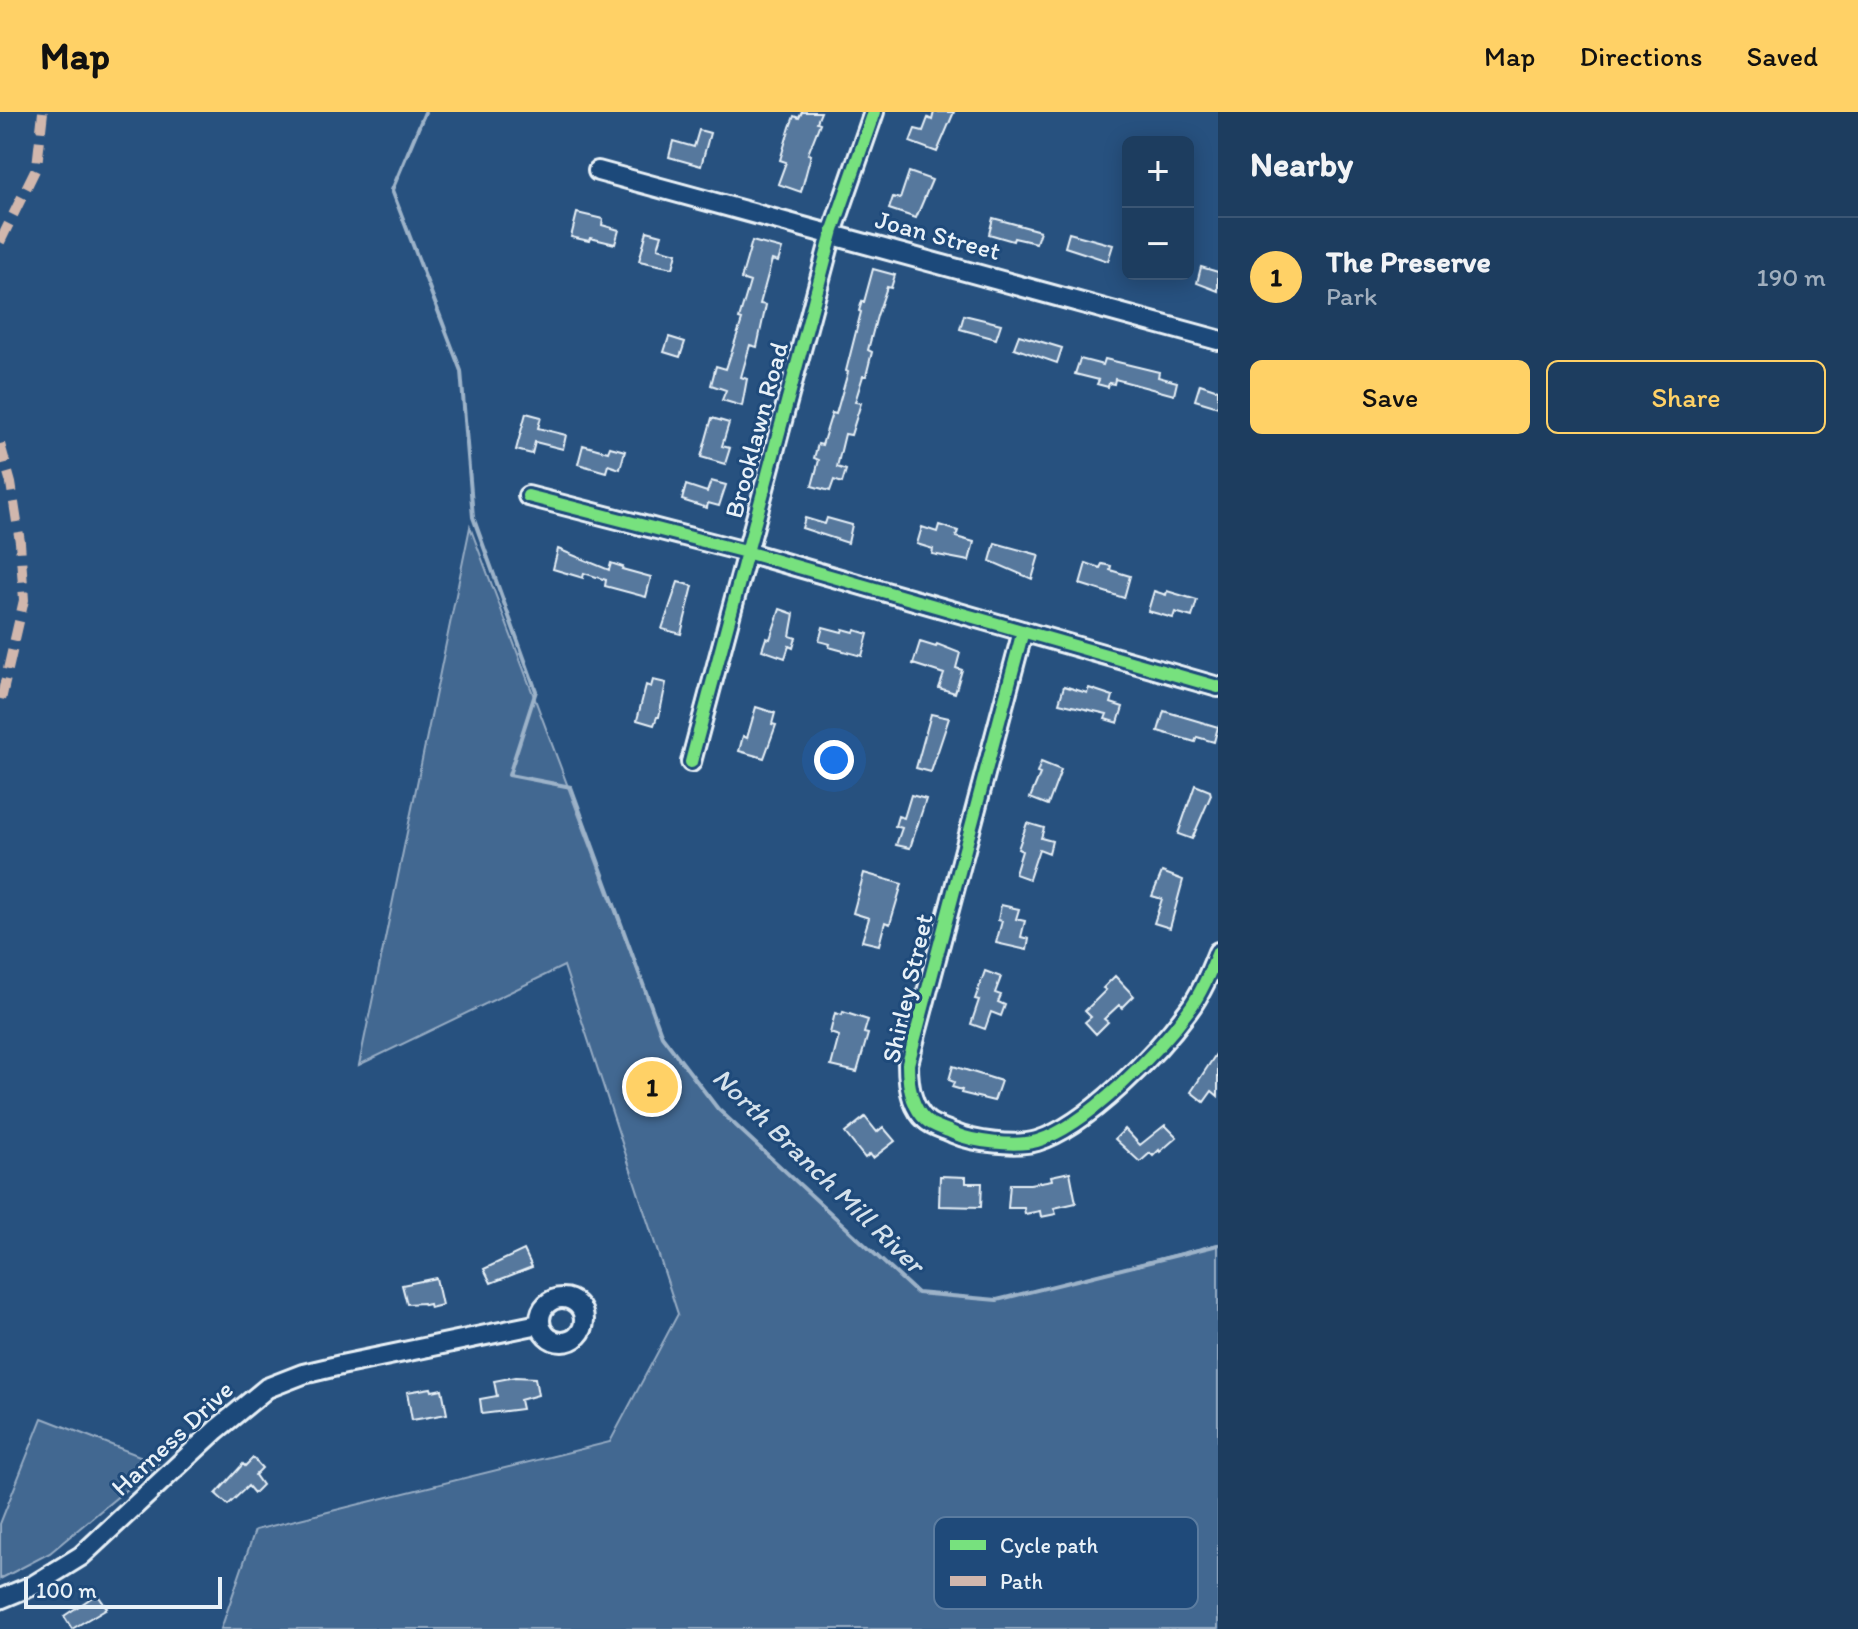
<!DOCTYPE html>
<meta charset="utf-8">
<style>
body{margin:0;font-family:Itim,sans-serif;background:#254465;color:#f1f3f6}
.controls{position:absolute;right:24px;top:24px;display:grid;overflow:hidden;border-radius:12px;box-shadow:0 4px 20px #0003}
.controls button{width:72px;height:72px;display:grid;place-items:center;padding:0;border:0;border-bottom:2px solid #3b5674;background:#1d3d5f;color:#f1f3f6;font:40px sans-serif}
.scale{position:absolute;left:24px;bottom:20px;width:198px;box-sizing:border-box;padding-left:8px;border:4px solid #e8f1f8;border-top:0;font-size:22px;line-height:28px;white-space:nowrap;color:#e8f1f8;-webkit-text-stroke:6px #1f4a7a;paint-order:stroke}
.you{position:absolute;left:834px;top:648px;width:28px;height:28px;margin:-20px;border:6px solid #fff;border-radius:50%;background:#1a73e8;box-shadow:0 0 0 12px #1a73e833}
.badge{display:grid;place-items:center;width:52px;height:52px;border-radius:50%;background:#ffd166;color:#111;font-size:26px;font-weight:700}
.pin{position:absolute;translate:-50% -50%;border:4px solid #fff;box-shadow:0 2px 8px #0006}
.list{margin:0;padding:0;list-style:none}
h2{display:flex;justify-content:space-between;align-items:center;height:104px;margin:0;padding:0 32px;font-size:34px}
h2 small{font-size:26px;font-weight:400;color:#a0aebd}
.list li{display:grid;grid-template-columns:52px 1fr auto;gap:24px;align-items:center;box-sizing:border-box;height:120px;padding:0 32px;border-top:2px solid #3b5674}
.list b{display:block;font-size:30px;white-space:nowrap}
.list p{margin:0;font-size:26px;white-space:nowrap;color:#a0aebd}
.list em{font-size:26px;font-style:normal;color:#a0aebd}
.actions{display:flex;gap:16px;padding:24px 32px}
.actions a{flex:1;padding:18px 0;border:2px solid #ffd166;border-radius:12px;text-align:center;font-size:28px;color:#ffd166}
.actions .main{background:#ffd166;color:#111}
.map{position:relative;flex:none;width:1218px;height:1517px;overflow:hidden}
header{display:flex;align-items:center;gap:48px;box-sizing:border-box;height:112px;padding:0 40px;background:#ffd166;color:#111}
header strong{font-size:38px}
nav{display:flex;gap:44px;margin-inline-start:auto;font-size:28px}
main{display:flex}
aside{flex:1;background:#1d3d5f}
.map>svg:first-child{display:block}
.green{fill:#436891;stroke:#96acc4;stroke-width:2}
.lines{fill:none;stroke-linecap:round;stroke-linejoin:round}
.stream{stroke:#9db3c9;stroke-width:4}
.building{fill:#57789d;stroke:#e8f1f8;stroke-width:2}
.minor-casing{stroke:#e8f1f8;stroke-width:24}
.minor{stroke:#1f4a7a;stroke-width:18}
.quiet{stroke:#d1b7ad;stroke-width:10;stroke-dasharray:20 10;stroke-linecap:butt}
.cycleway-casing{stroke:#1f4a7a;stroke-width:17}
.cycleway{stroke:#77e17e;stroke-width:12}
.labels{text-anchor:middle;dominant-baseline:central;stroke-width:6;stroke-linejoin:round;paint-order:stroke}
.street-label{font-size:26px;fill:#e8f1f8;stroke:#1f4a7a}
.water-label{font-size:28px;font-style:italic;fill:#d5e2ec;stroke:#1f4a7a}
.key{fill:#1f4a7a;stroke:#5b7ca0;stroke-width:2}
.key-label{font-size:22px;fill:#e8f1f8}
</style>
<header>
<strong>Map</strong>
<nav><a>Map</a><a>Directions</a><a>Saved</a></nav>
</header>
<main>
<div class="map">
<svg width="1218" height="1517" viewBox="0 0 1218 1517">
<rect width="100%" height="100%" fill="#27517f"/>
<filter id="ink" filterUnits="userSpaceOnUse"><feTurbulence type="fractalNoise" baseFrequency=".0125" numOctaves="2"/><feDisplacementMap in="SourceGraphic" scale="16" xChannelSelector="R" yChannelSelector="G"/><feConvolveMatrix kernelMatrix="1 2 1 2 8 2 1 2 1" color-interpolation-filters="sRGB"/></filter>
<g filter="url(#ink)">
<path class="green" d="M470,415L662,924L718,997L917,1181L997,1188L1218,1132V1517H221L255,1418L610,1330L678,1202L564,854L359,953Z
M42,1306L158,1351L50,1441L0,1467V1412Z"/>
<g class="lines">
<path class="stream" d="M425,0L392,78L461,259L473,405L536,579L509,663L571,675L662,924L718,997L917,1181L997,1188L1218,1133"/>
</g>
<path class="building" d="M802,0H821L817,10L820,11L808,42L811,43L801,80L778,72L786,50L780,48L790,15L794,4L799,6Z
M934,0H954L937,40L910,30L915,17L923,19L928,6L932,8Z
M699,18L710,21L701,54L669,45L673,29L694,35Z
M909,60L932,68L916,106L889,97L893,85L900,87Z
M577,101L603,107L602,113L619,118L615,132L590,126L589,129L571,125Z
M993,106L1040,119L1036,131L1014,126L1013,129L989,122Z
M647,119L662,123L658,136L677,141L673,156L639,149Z
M1069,121L1113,133L1108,149L1065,135Z
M752,129L782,137L778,150L772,148L760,192L766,193L757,235L750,233L741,265L747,267L742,294L722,288L726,278L711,273L716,254L726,257L742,208L739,207L750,170L741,167Z
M1201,155L1218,160V179L1197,171Z
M873,157L895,163L891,176L887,175L877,204L868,238L872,240L866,264H863L855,290L861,291L851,323L845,322L837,355L846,358L842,371L834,368L830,379L812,374L819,348L814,346L818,332L822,333L832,301L836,302L848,260L846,259L861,200L859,199L862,189L864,190Z
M964,203L1001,212L996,227L960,217Z
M1019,223L1062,236L1057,251L1014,236Z
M669,225L685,230L680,245L664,240Z
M1080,247L1103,253L1105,247L1159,260L1158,265L1177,270L1174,283L1115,267L1114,272L1109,271L1108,275L1097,272L1099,268L1075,262Z
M1200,272L1218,278V295L1195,288Z
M526,301L541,305L538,316L566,323L563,337L535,330L532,342L516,338Z
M712,306L729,311L722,334L730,336L725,352L701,345Z
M583,333L608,340L610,335L625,339L620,357L608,353L606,360L578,352Z
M711,369L726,373L719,394L708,391L707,396L682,388L686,373L707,380Z
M805,406L825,412L827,406L852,413L848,431L802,416Z
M939,413L958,419L956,425L974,430L969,449L932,442L933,437L917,432L922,415L937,420Z
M995,431L1039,443L1032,467L990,449Z
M558,437L609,458L611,451L623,455L622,457L651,465L646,485L605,474L606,468L584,461L583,466L553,457Z
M1086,451L1100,456L1102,452L1111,454L1110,458L1130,464L1124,486L1080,472Z
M678,470L693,474L681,522L662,517Z
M1154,479L1166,483L1167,479L1197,488L1192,505L1175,500L1173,506L1148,499Z
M780,497L794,502L790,524L796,526L793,536L789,534L785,546L762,538L766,526L770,527Z
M823,515L842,520L843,517L854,520L855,518L868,522L862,544L829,535L830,532L819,529Z
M920,530L936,535L937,532L960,541L956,556L962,558L955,581L939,576L944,562L913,552Z
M653,568L666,571L659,605H657L654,613L637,608L646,573L651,575Z
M1064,574L1087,581L1089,576L1113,584L1111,591L1123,595L1118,611L1105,607L1107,602L1059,591Z
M756,595L775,601L772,612L776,613L764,646L739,639L743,624L747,626Z
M1164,599L1218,615L1214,630L1197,625L1195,630L1158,619Z
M931,602L949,606L931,660L916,656Z
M1041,650L1061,658L1048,693L1030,686L1040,662L1037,661Z
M1195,673L1210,679L1211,683L1192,727L1178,722Z
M911,683L926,687L910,736L896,733L902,716L895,714L898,704L904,706Z
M1027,711L1044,716L1041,726L1052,729L1049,741L1039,737L1029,767L1015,762L1022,739L1018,737Z
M1162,760L1183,768L1170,816L1154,811L1162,787L1152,784Z
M864,761L902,772L890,812L885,810L879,833L862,829L869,806L853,801Z
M1001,793L1019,797L1016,807L1025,809L1021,825L1029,827L1027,838L996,831L1002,809L998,808Z
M985,859L1001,865L995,881L1001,883L998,890L1005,893L1001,904L991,900L985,917L971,912L979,888L975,887Z
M1115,864L1134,884L1122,896L1119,893L1104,907L1108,910L1096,922L1085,910L1091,905L1085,899L1106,878L1103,876Z
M843,900L868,908L864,921L868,922L857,960L831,954L839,924L830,921L835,901L842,903Z
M1218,939V984L1212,979L1204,990L1191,980Z
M953,954L1001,969L994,989L961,981L962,978L952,975L954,970L949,968Z
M865,1005L877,1020L883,1015L895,1029L873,1046L870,1042L865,1046L845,1021Z
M1165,1013L1177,1025L1160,1040L1159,1038L1153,1044L1150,1041L1140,1050L1115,1027L1125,1017L1140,1033Z
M1070,1060L1076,1091L1054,1096L1056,1102L1041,1105L1040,1099L1025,1102L1024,1096H1008L1010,1072H1030L1052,1068L1051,1064Z
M940,1064L966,1065V1071H982L981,1095L939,1094Z
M524,1138L532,1155L491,1171L484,1157Z
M436,1166L442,1193L430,1196L429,1192L424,1193L423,1191L407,1192L402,1173Z
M515,1265L535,1266L538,1283L520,1288L522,1297L482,1302L480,1287L497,1284L494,1269Z
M431,1276L432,1279L442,1277L447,1302L412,1308L407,1280Z
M253,1346L262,1356L255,1363L262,1373L254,1381L248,1374L228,1393L216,1382L243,1352L245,1354Z
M97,1482L107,1496L72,1517L64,1504Z"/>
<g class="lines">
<defs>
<path id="minor" d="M598,59L1218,228
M528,384L746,440L1218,575
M1023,519L908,952C908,970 910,994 926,1008C932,1014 945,1017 953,1021C973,1030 1016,1035 1037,1029C1087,1014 1157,941 1188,899C1201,882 1210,860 1218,840
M691,650L833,118L874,0
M540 1208a22 22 0 1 1 44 0a22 22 0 1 1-44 0Z
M0,1487L34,1473L81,1444L216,1318L267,1276L303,1262L341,1253L539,1212"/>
</defs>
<use href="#minor" class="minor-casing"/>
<use href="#minor" class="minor"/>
<path class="quiet" d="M0,130L37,54L43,0
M0,332L11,371L20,430L24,488L0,592"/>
<defs>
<path id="cycleway" d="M528,384L746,440L1218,575
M1023,519L908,952C908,970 910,994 926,1008C932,1014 945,1017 953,1021C973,1030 1016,1035 1037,1029C1087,1014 1157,941 1188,899C1201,882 1210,860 1218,840
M691,650L833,118L874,0"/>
</defs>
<use href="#cycleway" class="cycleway-casing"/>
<use href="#cycleway" class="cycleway"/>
</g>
</g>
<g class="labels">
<g class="street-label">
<text transform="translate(938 123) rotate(15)">Joan Street</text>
<text transform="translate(756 318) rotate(-75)">Brooklawn Road</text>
<text transform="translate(907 876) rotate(-77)">Shirley Street</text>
<text transform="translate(172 1326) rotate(-43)">Harness Drive</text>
</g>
<g class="water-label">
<text transform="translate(819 1058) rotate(44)">North Branch Mill River</text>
</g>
</g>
<rect x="934" y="1405" width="264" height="92" rx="12" class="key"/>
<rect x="950" y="1428" width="36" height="10" fill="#77e17e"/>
<rect x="950" y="1464" width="36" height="10" fill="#d1b7ad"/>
<g class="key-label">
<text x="1000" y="1441">Cycle path</text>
<text x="1000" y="1477">Path</text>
</g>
</svg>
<div class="controls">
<button>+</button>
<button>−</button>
</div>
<div class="scale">100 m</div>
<div class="you"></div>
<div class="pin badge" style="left:652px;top:975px">1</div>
</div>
<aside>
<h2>Nearby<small></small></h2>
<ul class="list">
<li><span class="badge">1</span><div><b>The Preserve</b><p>Park</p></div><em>190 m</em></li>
</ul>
<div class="actions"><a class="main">Save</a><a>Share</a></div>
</aside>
</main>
